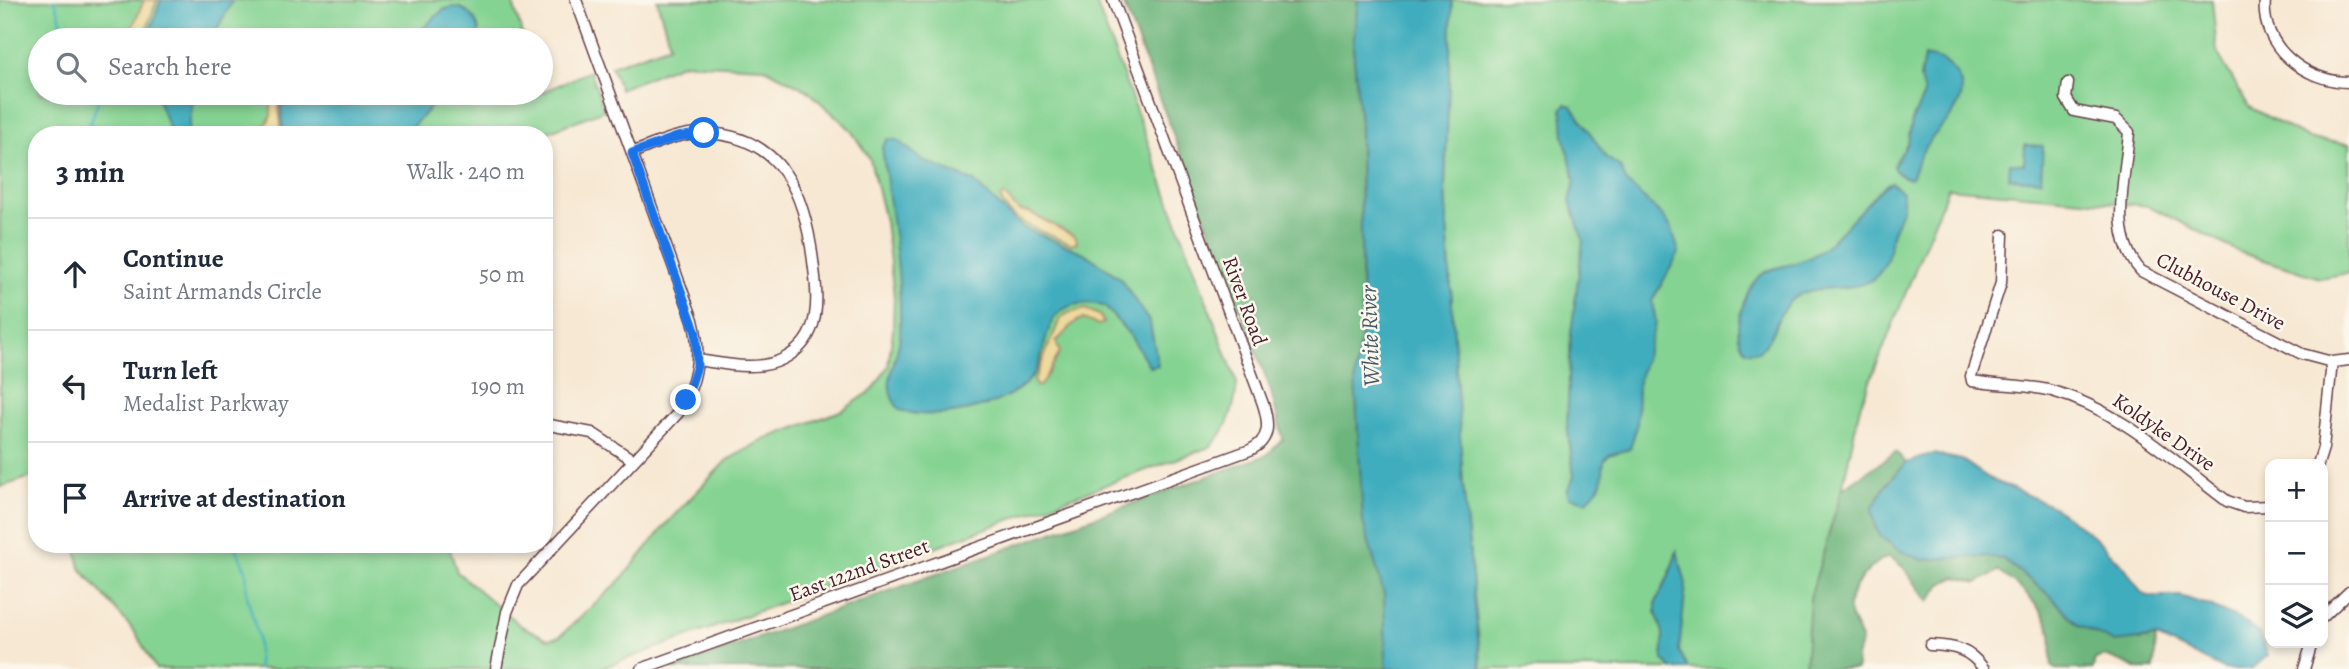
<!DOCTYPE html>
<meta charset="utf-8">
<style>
body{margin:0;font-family:Alegreya,serif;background:#f6f6f7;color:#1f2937}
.controls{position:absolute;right:21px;bottom:21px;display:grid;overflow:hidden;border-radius:14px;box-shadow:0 4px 10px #0003}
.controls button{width:63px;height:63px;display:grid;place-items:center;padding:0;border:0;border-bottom:2px solid #e0e1e3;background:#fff;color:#1f2937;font:35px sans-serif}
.stop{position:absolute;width:21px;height:21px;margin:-16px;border:5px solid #1a73e8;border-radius:50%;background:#fff}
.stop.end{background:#1a73e8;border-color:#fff;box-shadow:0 2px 7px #0008}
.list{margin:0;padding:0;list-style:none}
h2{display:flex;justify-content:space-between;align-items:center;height:91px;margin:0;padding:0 28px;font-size:30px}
h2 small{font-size:23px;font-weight:400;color:#747a83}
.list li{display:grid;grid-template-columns:46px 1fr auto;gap:21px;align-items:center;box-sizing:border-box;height:112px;padding:0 28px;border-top:2px solid #e0e1e3}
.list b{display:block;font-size:26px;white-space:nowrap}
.list p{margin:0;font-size:23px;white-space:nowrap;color:#747a83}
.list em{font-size:23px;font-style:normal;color:#747a83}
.icon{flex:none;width:38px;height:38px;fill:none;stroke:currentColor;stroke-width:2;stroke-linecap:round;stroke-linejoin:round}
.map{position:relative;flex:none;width:2349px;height:669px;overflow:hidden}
.search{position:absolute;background:#fff;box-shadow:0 4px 10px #0003;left:28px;top:28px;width:525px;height:77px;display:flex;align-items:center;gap:18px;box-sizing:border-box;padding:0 24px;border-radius:38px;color:#747a83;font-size:26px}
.panel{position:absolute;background:#fff;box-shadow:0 4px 10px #0003;left:28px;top:126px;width:525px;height:427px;border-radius:28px}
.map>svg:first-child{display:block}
.green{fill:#85d392;stroke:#68795e;stroke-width:2}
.forest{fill:#6cb57c;stroke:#5b6a54;stroke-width:2}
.sand{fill:#eeda9e;stroke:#9c7c64;stroke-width:2}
.water{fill:#40adbe;stroke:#456674;stroke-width:2}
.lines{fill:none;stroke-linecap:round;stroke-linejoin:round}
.stream{stroke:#40adbe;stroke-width:2.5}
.minor-casing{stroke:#643d44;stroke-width:13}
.minor{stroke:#fff;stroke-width:10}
.route{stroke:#1a73e8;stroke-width:9}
.labels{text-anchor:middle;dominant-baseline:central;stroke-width:5;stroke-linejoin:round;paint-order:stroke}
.street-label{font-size:21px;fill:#4a1f2b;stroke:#fbf7ec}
.water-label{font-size:23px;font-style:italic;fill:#465866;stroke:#fbf7ec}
</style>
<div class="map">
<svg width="2349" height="669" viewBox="0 0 2349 669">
<rect width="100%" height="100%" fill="#fbf7ec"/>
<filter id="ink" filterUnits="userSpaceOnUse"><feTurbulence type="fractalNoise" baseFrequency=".0143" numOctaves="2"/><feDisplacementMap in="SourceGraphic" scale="14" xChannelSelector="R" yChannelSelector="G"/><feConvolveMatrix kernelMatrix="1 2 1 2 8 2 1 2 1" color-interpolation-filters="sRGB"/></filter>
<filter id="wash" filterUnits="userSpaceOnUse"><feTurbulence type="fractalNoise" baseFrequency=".00686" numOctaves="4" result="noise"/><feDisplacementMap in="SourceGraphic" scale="28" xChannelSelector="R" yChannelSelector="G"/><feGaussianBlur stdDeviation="1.57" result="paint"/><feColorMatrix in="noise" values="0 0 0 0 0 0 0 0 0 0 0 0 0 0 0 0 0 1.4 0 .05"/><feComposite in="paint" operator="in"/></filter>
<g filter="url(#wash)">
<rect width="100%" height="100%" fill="#f7e8d3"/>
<path class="green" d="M0,0H512L524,40H40V93H541L590,71L604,110L540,135H37V475L0,487Z
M657,0H1095L1237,383C1235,406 1228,431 1210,447L599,669H156L135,632L80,568L75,544H448L457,572L521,626L548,639L559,637L620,581L668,522L726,461L763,440L843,410L873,390L888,366L893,331L894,295L885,221L870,159L850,129L807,90L763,67L683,63L620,89L611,66L670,45Z
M1449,0H2212L2217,52L2249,107L2309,139L2349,144V273L2320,278L2239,252L2149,206L1948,188L1860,406L1818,601L1822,669H1482L1464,502L1444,174Z"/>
<path class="forest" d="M1122,0H1358L1353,45L1360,122L1362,330L1355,377L1389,613L1393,669H672L1267,455L1283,439L1270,388Z
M1896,452L1906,463L1886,485L1922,560L1982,556L2003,559L2051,596L2078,625L2140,640L2156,637L2154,669H2138L2105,656L2095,659L2093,669H2056L2052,667C2050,655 2053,644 2051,633C2045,609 2018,584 1998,571L1977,583L1956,577L1941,584L1929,602L1903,567L1889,556C1872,563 1846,590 1849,611C1851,621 1858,632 1862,641L1856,657L1857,669H1805L1810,598L1842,489Z"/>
<path class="sand" d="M144,0H157L143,38L136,40L132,37V28Z
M271,93H283L279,108L282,135H268L263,130L271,116Z
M1004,195L1019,211L1029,212L1076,237L1077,242L1071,244C1049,234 1009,223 1000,198Z
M1085,309L1099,315L1104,323L1098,325L1083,319C1070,321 1067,334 1056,341L1060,353L1040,386H1036L1034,381L1060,319L1068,313Z"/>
<path class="water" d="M161,0H233L211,40H147Z
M1358,0H1452L1445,190L1463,484L1481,669H1388L1386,661L1384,594L1363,522L1355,377L1362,330L1360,122L1353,45Z
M453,7C469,6 483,26 478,40H410L443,10Z
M1924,56C1930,58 1938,57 1944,62C1985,93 1945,120 1928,143C1920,153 1916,166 1911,178C1903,178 1895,173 1893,166L1908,143L1912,120L1924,95L1920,78Z
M155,93H194L188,135L171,133Z
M285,93H443L405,135H284L281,108Z
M1566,104L1572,106L1607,158L1620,167L1627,183L1663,216L1672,229L1679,253L1652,301L1656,322L1638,382L1637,425L1630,449L1609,455L1604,461L1602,483L1587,501L1569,497L1567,491L1574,477L1567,424L1571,333L1583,240L1570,201L1575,181L1564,136L1562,108Z
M888,139L897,140L924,161L973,181L1023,228L1084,253L1120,278L1150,323L1158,365L1150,367L1130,335L1105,307C1097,303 1087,303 1079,304C1042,308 1049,348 1035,372C1014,407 936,423 900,410C877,385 899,362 900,334C902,270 890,210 882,147Z
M2025,145L2043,146L2041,180L2009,178L2010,163L2024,164Z
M1891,182L1902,192C1906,209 1898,218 1893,232C1889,242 1890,255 1885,264C1868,301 1822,278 1794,298C1775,312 1777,336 1759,351H1746C1737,341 1737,327 1740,315C1758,249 1783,280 1823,249C1840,236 1880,185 1891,182Z
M1933,454L1962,460L1990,479L2053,506L2096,538L2126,569L2141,592L2148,596H2180L2210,606L2247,623L2259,633L2268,655L2252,669H2224L2157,637L2113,642L2078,625L2051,596L2003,559L1982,556L1922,560L1901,551L1881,537L1875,527L1872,509L1886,485L1906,463Z
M1677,551L1686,584L1679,651L1689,669H1672L1663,660V633L1656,612V602L1669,575Z"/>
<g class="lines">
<path class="stream" d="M55,0L67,40
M99,135L90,124L101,93
M234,544L246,571L247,596L258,636V669"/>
</g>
</g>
<g filter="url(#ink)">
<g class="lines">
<defs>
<path id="minor" d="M2265,0C2260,47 2306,82 2349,82
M2068,83L2066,98L2074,111L2116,119L2129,132C2126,178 2107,233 2141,271L2302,354L2332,362L2349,360
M632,153C655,144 680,132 704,133C782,135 805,194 813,261C818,298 823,339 783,359C758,372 725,364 698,360
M2003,235L2001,283L1971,376L1972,381C1999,386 2025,384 2052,391C2120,410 2171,459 2227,501L2244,507L2270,506
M544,424L592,433L633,460
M2318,464L2323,448L2332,362
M2323,617L2349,592
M1930,645C1955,646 1969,649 1984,669
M496,669L507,612L518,585L678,413C697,383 702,355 693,320L576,0
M641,669L1250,450C1271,440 1269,423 1263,404L1113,0
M2304,669L2312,643"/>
</defs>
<use href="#minor" class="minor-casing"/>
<use href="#minor" class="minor"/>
</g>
</g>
<g class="lines" filter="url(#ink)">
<path class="route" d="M686,400L697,366L696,333L632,153L677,137L704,133"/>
</g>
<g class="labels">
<g class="street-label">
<text transform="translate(2221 291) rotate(28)">Clubhouse Drive</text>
<text transform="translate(1245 301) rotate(70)">River Road</text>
<text transform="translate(2164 432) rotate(35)">Koldyke Drive</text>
<text transform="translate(859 570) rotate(-20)">East 122nd Street</text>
</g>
<g class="water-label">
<text transform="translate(1370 336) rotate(-92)">White River</text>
</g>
</g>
</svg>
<div class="controls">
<button>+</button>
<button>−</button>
<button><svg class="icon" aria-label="layers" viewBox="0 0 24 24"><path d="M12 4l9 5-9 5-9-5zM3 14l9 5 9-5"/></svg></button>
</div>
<div class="stop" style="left:704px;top:133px"></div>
<div class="stop end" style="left:686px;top:400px"></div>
<div class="search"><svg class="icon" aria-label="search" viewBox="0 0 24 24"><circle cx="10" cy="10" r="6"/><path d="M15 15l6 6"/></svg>Search here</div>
<section class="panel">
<h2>3 min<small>Walk · 240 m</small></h2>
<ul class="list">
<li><svg class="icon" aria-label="ahead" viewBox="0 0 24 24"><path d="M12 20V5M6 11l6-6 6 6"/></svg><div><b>Continue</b><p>Saint Armands Circle</p></div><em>50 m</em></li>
<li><svg class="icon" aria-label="left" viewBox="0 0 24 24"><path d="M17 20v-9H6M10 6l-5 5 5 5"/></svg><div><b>Turn left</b><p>Medalist Parkway</p></div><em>190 m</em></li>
<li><svg class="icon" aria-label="arrive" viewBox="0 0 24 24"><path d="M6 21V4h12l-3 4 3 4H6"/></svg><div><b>Arrive at destination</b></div></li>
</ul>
</section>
</div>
